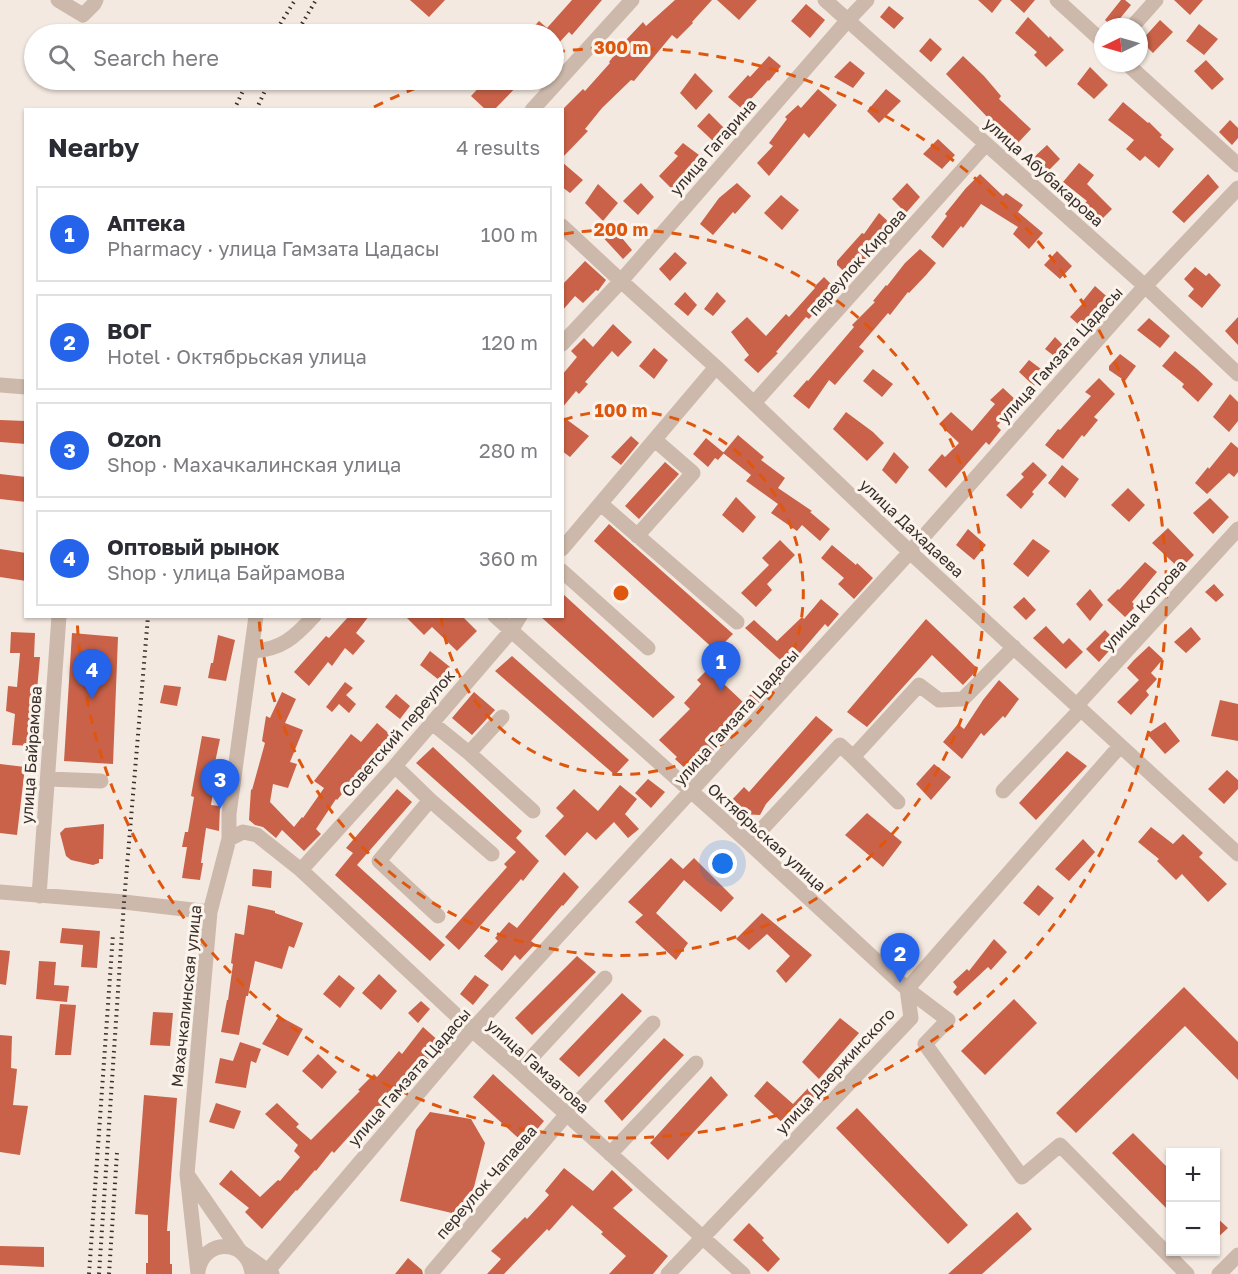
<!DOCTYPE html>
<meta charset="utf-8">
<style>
body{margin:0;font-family:"Golos Text",sans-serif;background:#f7f7f7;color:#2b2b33}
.controls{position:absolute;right:18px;bottom:18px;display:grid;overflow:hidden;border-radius:0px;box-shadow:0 2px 4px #0004}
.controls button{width:54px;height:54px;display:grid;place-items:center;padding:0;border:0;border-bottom:2px solid #e1e1e2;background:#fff;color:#2b2b33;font:30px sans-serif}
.compass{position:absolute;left:1094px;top:18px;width:54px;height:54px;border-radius:50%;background:#fff;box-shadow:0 2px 4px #0004;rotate:265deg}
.you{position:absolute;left:723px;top:864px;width:21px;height:21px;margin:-15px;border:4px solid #fff;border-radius:50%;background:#1a73e8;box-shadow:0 0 0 9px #1a73e833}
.badge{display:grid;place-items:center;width:39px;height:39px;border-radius:50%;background:#2563eb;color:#fff;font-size:20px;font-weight:700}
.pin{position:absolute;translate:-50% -50px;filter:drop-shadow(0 2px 3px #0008)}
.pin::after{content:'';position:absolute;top:32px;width:21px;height:18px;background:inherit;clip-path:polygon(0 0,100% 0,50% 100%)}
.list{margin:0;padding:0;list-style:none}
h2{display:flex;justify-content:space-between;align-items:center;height:78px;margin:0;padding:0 24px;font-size:26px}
h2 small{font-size:20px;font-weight:400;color:#7c7c81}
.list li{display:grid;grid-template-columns:39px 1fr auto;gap:18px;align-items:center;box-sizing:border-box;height:96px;margin:0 12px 12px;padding:0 12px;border:2px solid #e1e1e2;border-radius:0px}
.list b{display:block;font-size:22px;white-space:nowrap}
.list p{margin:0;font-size:20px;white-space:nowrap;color:#7c7c81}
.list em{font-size:20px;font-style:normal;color:#7c7c81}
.icon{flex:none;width:33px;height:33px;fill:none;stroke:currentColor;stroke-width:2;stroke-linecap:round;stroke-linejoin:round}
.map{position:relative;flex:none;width:1238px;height:1274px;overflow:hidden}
.search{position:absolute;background:#fff;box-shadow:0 2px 4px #0004;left:24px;top:24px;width:540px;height:66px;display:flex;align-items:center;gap:15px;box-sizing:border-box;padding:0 21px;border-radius:33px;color:#7c7c81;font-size:22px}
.panel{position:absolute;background:#fff;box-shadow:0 2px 4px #0004;left:24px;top:108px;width:540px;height:510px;border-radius:0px}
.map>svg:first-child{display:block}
.building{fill:#c96248}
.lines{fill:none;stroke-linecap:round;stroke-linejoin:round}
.minor{stroke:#cdb9ab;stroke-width:15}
.rail{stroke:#3a2f2a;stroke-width:4;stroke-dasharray:1.5 4.5;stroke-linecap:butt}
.ring{fill:none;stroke:#df570e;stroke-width:3;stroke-dasharray:10 8}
.labels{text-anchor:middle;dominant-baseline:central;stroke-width:6;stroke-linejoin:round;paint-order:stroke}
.street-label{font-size:16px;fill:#3a2f2a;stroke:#fbf4ed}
.centre{fill:#df570e;stroke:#fbf4ed;stroke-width:3}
.ring-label{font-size:18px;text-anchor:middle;font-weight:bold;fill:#df570e;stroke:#fbf4ed;stroke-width:6;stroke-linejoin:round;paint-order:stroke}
</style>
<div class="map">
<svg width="1238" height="1274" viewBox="0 0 1238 1274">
<rect width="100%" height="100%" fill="#f4e9e0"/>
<path class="building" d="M410,0H445L429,17Z
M572,0H602L572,35L569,32L554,48V34H527L539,21L547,28Z
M675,0H712L692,22L693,23L677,39L672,35L634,81L631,80L602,108L585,129L588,131L562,158V110L583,89L585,91L610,63L609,62L626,40L643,22L646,26Z
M717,0H757L739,20Z
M978,0H1002L992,13Z
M1010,0H1035L1024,13Z
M1121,0H1125L1131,5L1113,27L1105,20Z
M1174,0H1203L1190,15Z
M806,4L825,20L810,38L791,21Z
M889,6L904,18L894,29L880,17Z
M1028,17L1049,38L1050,36L1064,50L1046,67L1034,55L1037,52L1015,33Z
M1160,20L1173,32L1153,53L1141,41Z
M1199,24L1218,39L1204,55L1186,41Z
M930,38L942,49L931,62L919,51Z
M769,56L781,66L769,81L768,80L742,109L728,97L748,75L750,77Z
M963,56L984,76L1001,96L999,99L1031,129L1015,146L946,74Z
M1206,60L1224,79L1212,90L1194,71Z
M850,61L865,73L853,88L834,77Z
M1090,67L1108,85L1094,99L1077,84Z
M695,73L713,91L696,110L680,93Z
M486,80H523L494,110H486L471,96Z
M818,89L837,105L809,138L804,133L769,176L757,163L773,146L769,143L787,119L785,117L798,105L801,108Z
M886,89L901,101L879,123L867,111Z
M1123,102L1148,123L1149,122L1162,135L1160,137L1174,149L1159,168L1145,156L1140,161L1126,149L1134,140L1108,120Z
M709,113L726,130L717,141H713L697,126Z
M1230,120L1238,128V138L1232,145L1219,132Z
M938,139L955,155L942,169L923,154Z
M683,143L699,155L684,174L685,175L672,189L659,176L678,156L674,153Z
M1047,145L1060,159L1046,173L1033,158Z
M562,162L583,180L570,193L562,187Z
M1079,163L1094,175L1087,184L1112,209L1099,222L1081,207L1087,201L1063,182Z
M980,174L1003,196L1006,193L1023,205L1018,212L1043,233L1029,249L1013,234L1018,227L981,204L963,228L961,226L943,248L931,237L947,216L945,214L966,188Z
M1208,174L1219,187L1184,223L1172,212Z
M641,183L654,197L638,215L623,201Z
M737,183L751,196L735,214L733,212L713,235L700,224L719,198Z
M907,183L920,197L906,213L892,199Z
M598,184L618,203L603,221L585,203Z
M781,195L799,210L782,230L764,213Z
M879,213L892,225L876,245L868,258H867L850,277L837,265V261L862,233L864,234Z
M607,222L623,237L622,238L632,250L623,259L598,232Z
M920,249L936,263L927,274L909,293L908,292L890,315L888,313L859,347L864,351L852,365L835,385L829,380L809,409L793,396L807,380L808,381L854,327L852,325L875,302L873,301L886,285L887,286L905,263Z
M1057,251L1072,266L1060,279L1044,265Z
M675,252L687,263L670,281L659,269Z
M585,261L606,280L598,291L596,290L583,303L575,296L562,311V285Z
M1195,267L1206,276L1209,273L1221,285L1202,308L1188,296L1194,289L1184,279Z
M824,277L837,290L826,300L809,319L806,317L776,352L778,353L758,373L744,360L749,355L731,332L747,317L766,336L786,314L789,317L815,288L814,287Z
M1095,286L1113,302L1087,332L1070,317L1083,303L1082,302Z
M685,292L697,305L688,316L674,304Z
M717,292L726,301L713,316L704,309Z
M1238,317V345L1225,331Z
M1149,318L1170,336L1160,348L1137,330Z
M613,324L632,342L618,357L612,351L585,382L588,384L579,394L576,391L562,408V375L577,357L571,351L584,338L593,347Z
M1055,337L1067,349L1058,359L1045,349Z
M654,348L668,360L654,379L639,366Z
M1175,351L1197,369L1213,384L1198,402L1182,387L1184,384L1162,366Z
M1120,354L1136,366L1125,381L1109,370V366Z
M1029,360L1045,372L1034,386L1019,372Z
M873,369L893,384L882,397L863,381Z
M1099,378L1115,394L1094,417L1098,420L1084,437L1082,435L1063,459L1045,445L1058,429L1060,430L1091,396L1085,392Z
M1003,388L1019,403L997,426L1001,430L989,445L986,442L946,488L928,470L942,454L945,457L959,443L939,424L951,412L972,431L995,404L990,400Z
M1230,394L1238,402V421L1229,432L1213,417Z
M846,412L873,432L884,443L867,461L833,429Z
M562,416L589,436L570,457L562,451Z
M0,420L26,421V444L0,442Z
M738,435L764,457L761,460L785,478L778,488L812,511L810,512L830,529L820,541L802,525L797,531L771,513L778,504L746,481L751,475L723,453Z
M631,436L639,443L621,465L611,457Z
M706,438L724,453L718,460L715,458L708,467L693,454Z
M1231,442L1238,448V472L1234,477L1229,473L1207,494L1195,483L1208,467L1209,469Z
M894,452L909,467L896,484L882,470Z
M665,462L679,474L639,519L625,506Z
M1033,462L1047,475L1032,492L1034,494L1021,509L1006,495L1024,477L1021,474Z
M1062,465L1079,479L1065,498L1048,483Z
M0,474L26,477V502L0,499Z
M1128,488L1145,505L1129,522L1111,505Z
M736,497L756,517L743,533L722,515Z
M1210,498L1229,517L1213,534L1193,513Z
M609,524L733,634L716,651L594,541Z
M1168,528L1194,555L1180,569L1152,543Z
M968,529L986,545L974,560L956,545Z
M1033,539L1050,551L1028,577L1013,564Z
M780,540L795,555L767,584L772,590L756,607L741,593L769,565L762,558Z
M832,545L856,565L857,563L873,578L854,599L838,584L844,578L821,558Z
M0,549L26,553V581L0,577Z
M1145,562L1157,572L1132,602L1136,606L1125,617L1107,600L1118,589L1119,590Z
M1214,584L1224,595L1216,602L1205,592Z
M1090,589L1103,605L1090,621L1076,604Z
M562,593L675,697L653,718L540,616H562Z
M1024,597L1036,610L1026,620L1013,607Z
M821,599L839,614L828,627L825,624L788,667L745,628L754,620L777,641L802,617L804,619Z
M349,616H369L356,633L365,641L353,655L345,648L332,666L328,662L309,686L294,672L326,636L329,638Z
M405,616H462L477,631L457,651L432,627L424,635Z
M926,619L978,669L963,685L932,655L867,727L847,712Z
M1046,626L1063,644L1069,638L1083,652L1066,669L1033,638Z
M1191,627L1201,639L1186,653L1174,642Z
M1105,630L1117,642L1099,662L1086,649Z
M11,632L35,633L34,657H40L32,746L12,745L15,714L6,711L8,686L17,687L20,653H10Z
M72,633L118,637L113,764L64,761Z
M218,635L235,640L226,681L208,678L211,663H213Z
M1149,646L1163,659L1151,673L1157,679L1146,691L1149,695L1131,715L1117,702L1139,680L1127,668L1134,660Z
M430,651L450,667L439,680L420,665Z
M512,656L629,760L615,775L495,671Z
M708,669L743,702L758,687L767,694L743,720L737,715L712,739L718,746L691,774L675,759L677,757L659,740L690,709L684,703L701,684L697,680Z
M999,680L1019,699L1005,718L1003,716L984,736L981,733L962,759L943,742L958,724L964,729L983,700Z
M345,682L353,688L346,695L356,704L349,713L339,704L332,712L326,707Z
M164,685L181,687L177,706L160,703Z
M282,692L296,699L285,723L303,730L290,762L297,764L288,788L273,784L270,802L294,827L302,817L303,818L324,788L314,781L351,734L361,742L377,723L393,737L377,756L379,758L365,774L361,771L337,800L336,799L316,829L321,834L304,851L282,830L276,838L263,827L255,825L249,820L251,789L252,790L265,743L262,741L266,716L270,718Z
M474,692L495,710L472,735L452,718Z
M396,694L410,706L400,719L385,707Z
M1220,700L1238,704V741L1211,736Z
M816,716L833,730L766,804L760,815L741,814L729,803L744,787L749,792Z
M1165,722L1180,741L1165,754L1147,734Z
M202,736L220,739L213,772L216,773L211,805L220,806L219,831L206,828L201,863H203L200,880L182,878L187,847H182L185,832H188L194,797L191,796Z
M433,747L522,831L516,838L539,861L523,881L521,879L459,950L445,937L507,867L504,864L516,852L416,763Z
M1067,751L1087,766L1036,820L1019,803Z
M0,764L25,767L17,835L0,833Z
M934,764L951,777L931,800L916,784Z
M1227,770L1238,780V789L1224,804L1208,789Z
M648,779L665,792L651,808L635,793Z
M620,785L637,799L625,814L639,829L628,838L614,822L596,840L587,832L565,856L545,836L564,816L556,808L574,789L598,811Z
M397,789L412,802L357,865L445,945L430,961L335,875L353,853L346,848Z
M867,813L902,842L883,867L845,835Z
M104,824L103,859H99V863L93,865L71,860L66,856L60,833L65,828Z
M1151,827L1173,844L1183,834L1203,853L1199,857L1227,884L1208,902L1182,874L1176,880L1157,861L1159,859L1138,842Z
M1083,839L1095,852L1069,881L1055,869Z
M671,858L683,869L694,858L734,898L721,912L684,880L656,913L688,943L676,960L635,922L643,915L628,902Z
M253,869L272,871L271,888L252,886Z
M564,872L579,887L563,906L562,905L531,941L535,944L520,960L515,955L502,971L484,956L498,941L495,938L509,922L517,928Z
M1038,885L1054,898L1039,916L1023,903Z
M248,905L275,911V913L303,923L294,948L289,946L282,969L255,961L248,996H246L239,1035L221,1032L227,1000H228L233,964L231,963L235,933L244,935Z
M762,913L812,955L786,983L776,971L790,956L767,934L749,950L736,939Z
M62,928L100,931L97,968L81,967L83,945L60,943Z
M994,939L1007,952L991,970L988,967L957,996L953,992L957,987L953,982L967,969L969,971Z
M0,950L10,951L6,985L0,984Z
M577,956L596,972L532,1035L515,1018Z
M39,961L56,962L54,985L69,986L67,1002L36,999Z
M379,974L397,991L381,1010L362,993Z
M339,975L355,988L340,1008L323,994Z
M475,975L489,985L473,1005L460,994Z
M1184,987L1238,1042V1080L1185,1026L1076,1133L1056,1113Z
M622,993L642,1011L579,1077L559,1059Z
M1014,999L1037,1023L985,1075L961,1051Z
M421,1001L430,1009L418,1023L408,1013Z
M60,1004L76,1005L71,1055H55Z
M153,1012L173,1013L170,1046L150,1045Z
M279,1016L303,1029L288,1056L262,1044Z
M840,1018L859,1033L819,1079L802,1062Z
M423,1027L441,1043L428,1060L423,1056L379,1109L376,1106L334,1153L332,1151L316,1171L315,1170L297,1191L296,1190L262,1229L245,1212L249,1208L219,1184L231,1170L260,1197L278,1180L280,1181L300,1157L294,1151L298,1145L265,1114L277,1103L299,1124L296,1127L311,1140L360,1091L358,1090L374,1074L377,1077L399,1051L402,1054Z
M0,1035L12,1036L11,1068L17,1069L13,1105L28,1106L20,1155L0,1152Z
M664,1038L684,1055L622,1121L604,1101Z
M240,1042L261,1049L256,1063L251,1061L246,1088L215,1083L220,1058L233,1061Z
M318,1054L337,1072L322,1089L302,1071Z
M493,1074L544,1121L525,1144L473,1097Z
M711,1076L728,1095L668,1160L650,1143Z
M767,1081L793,1104L812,1084L824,1095L790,1130L754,1096Z
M144,1095L177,1098L167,1231H170V1264H172V1274H146V1263H148V1215L135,1214Z
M216,1103L241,1111L234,1129L209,1122Z
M857,1108L968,1225L948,1244L836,1128Z
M430,1112L471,1119L485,1143L470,1203L452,1213L400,1201L416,1130Z
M1133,1133L1170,1170V1212L1112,1153Z
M564,1168L593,1191L612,1170L633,1190L613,1208L668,1256L653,1274H609L626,1256L601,1234L603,1232L572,1205L549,1231L547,1229L504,1274H487L501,1259L491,1251L525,1217L527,1219L549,1195L545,1191Z
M1017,1212L1032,1229L982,1274H948Z
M1215,1216L1228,1228L1215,1240Z
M749,1223L764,1238L762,1240L780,1259L768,1272L733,1240Z
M0,1246L44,1247V1267L0,1265Z
M408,1258L422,1270L423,1274H395Z"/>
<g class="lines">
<path class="minor" d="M58,0L83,15L94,4L96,0
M825,0L1145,286L1238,374
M1057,0L1103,42
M1132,27L1156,0
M1126,63L1238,165
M532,110L632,0
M562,226L621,281L716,367L910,552L1238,854
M562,344L621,281L847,21L867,0
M0,385L26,387
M754,403L986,144
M601,504L737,622
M637,536L693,473L655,440
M562,549L716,367
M562,571L648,648
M495,616L749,843L907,989L948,1020L925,1044L1022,1177L1060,1145L1187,1274
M252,651C281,650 295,637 314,616
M1077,705L1238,529
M432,723L469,753L533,811
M469,753L502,717
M853,757L898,802
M395,766L430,800L492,854
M48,779L101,781
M1003,791L1081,709
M430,800L379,861L438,916
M229,839L243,832L257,835L301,870L472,1030L519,1071L743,1274
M749,843L840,745L853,757L919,685L939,700L963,699L1014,647
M301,870L395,766L511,631L520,616
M0,892L124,902L210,912
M39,896L59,616
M519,1071L605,978
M610,1154L696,1063
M189,1177L240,1251L272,1274
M198,1271C204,1237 249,1239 252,1274
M432,1272L566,1115L653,1023
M198,1274L187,1174L210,912L229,839V814L256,616
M265,1274L472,1030L910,552L1145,286L1238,188
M668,1274L911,1018L907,989L1120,746
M1219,1274L1238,1255"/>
<path class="rail" d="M274,34L295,0
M296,34L316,0
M234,110L248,80
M256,110L270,80
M89,1274L113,934
M99,1274L124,902L148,616
M109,1274L117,1153"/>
</g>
<g class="ring">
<path d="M563 420A182 182 0 1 1 441 617"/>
<path d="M564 234A363 363 0 1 1 259 618"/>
<path d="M374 107A545 545 0 0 1 435 81M555 52A545 545 0 1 1 77 617"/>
</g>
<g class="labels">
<g class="street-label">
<text transform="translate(713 147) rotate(-49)">улица Гагарина</text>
<text transform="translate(1044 172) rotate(42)">улица Абубакарова</text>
<text transform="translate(857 262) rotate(-48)">переулок Кирова</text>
<text transform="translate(1060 355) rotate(-48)">улица Гамзата Цадасы</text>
<text transform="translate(912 528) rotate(43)">улица Дахадаева</text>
<text transform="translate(1144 605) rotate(-48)">улица Котрова</text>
<text transform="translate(736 717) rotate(-48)">улица Гамзата Цадасы</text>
<text transform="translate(398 733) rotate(-49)">Советский переулок</text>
<text transform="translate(31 755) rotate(-86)">улица Байрамова</text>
<text transform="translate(767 837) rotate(42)">Октябрьская улица</text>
<text transform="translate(186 996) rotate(-84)">Махачкалинская улица</text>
<text transform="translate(538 1066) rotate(42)">улица Гамзатова</text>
<text transform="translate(835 1071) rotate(-47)">улица Дзержинского</text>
<text transform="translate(409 1077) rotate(-49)">улица Гамзата Цадасы</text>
<text transform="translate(486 1182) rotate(-49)">переулок Чапаева</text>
</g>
</g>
<circle cx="621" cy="593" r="9" class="centre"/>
<g class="ring-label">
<text x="621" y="54">300 m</text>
<text x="621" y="236">200 m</text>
<text x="621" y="417">100 m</text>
</g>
</svg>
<div class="controls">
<button>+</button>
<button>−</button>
</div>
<svg class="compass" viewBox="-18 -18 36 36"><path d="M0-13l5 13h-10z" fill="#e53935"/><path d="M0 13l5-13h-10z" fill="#7c7c81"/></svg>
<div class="you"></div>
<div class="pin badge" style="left:721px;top:691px">1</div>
<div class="pin badge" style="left:900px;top:983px">2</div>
<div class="pin badge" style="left:220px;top:809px">3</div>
<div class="pin badge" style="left:92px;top:699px">4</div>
<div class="search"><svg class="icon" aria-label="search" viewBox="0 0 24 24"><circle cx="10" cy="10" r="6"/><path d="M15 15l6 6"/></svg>Search here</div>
<section class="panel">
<h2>Nearby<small>4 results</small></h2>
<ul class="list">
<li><span class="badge">1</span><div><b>Аптека</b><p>Pharmacy · улица Гамзата Цадасы</p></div><em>100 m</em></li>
<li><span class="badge">2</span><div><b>ВОГ</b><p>Hotel · Октябрьская улица</p></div><em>120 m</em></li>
<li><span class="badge">3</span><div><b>Ozon</b><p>Shop · Махачкалинская улица</p></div><em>280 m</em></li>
<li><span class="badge">4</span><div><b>Оптовый рынок</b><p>Shop · улица Байрамова</p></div><em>360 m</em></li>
</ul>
</section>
</div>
